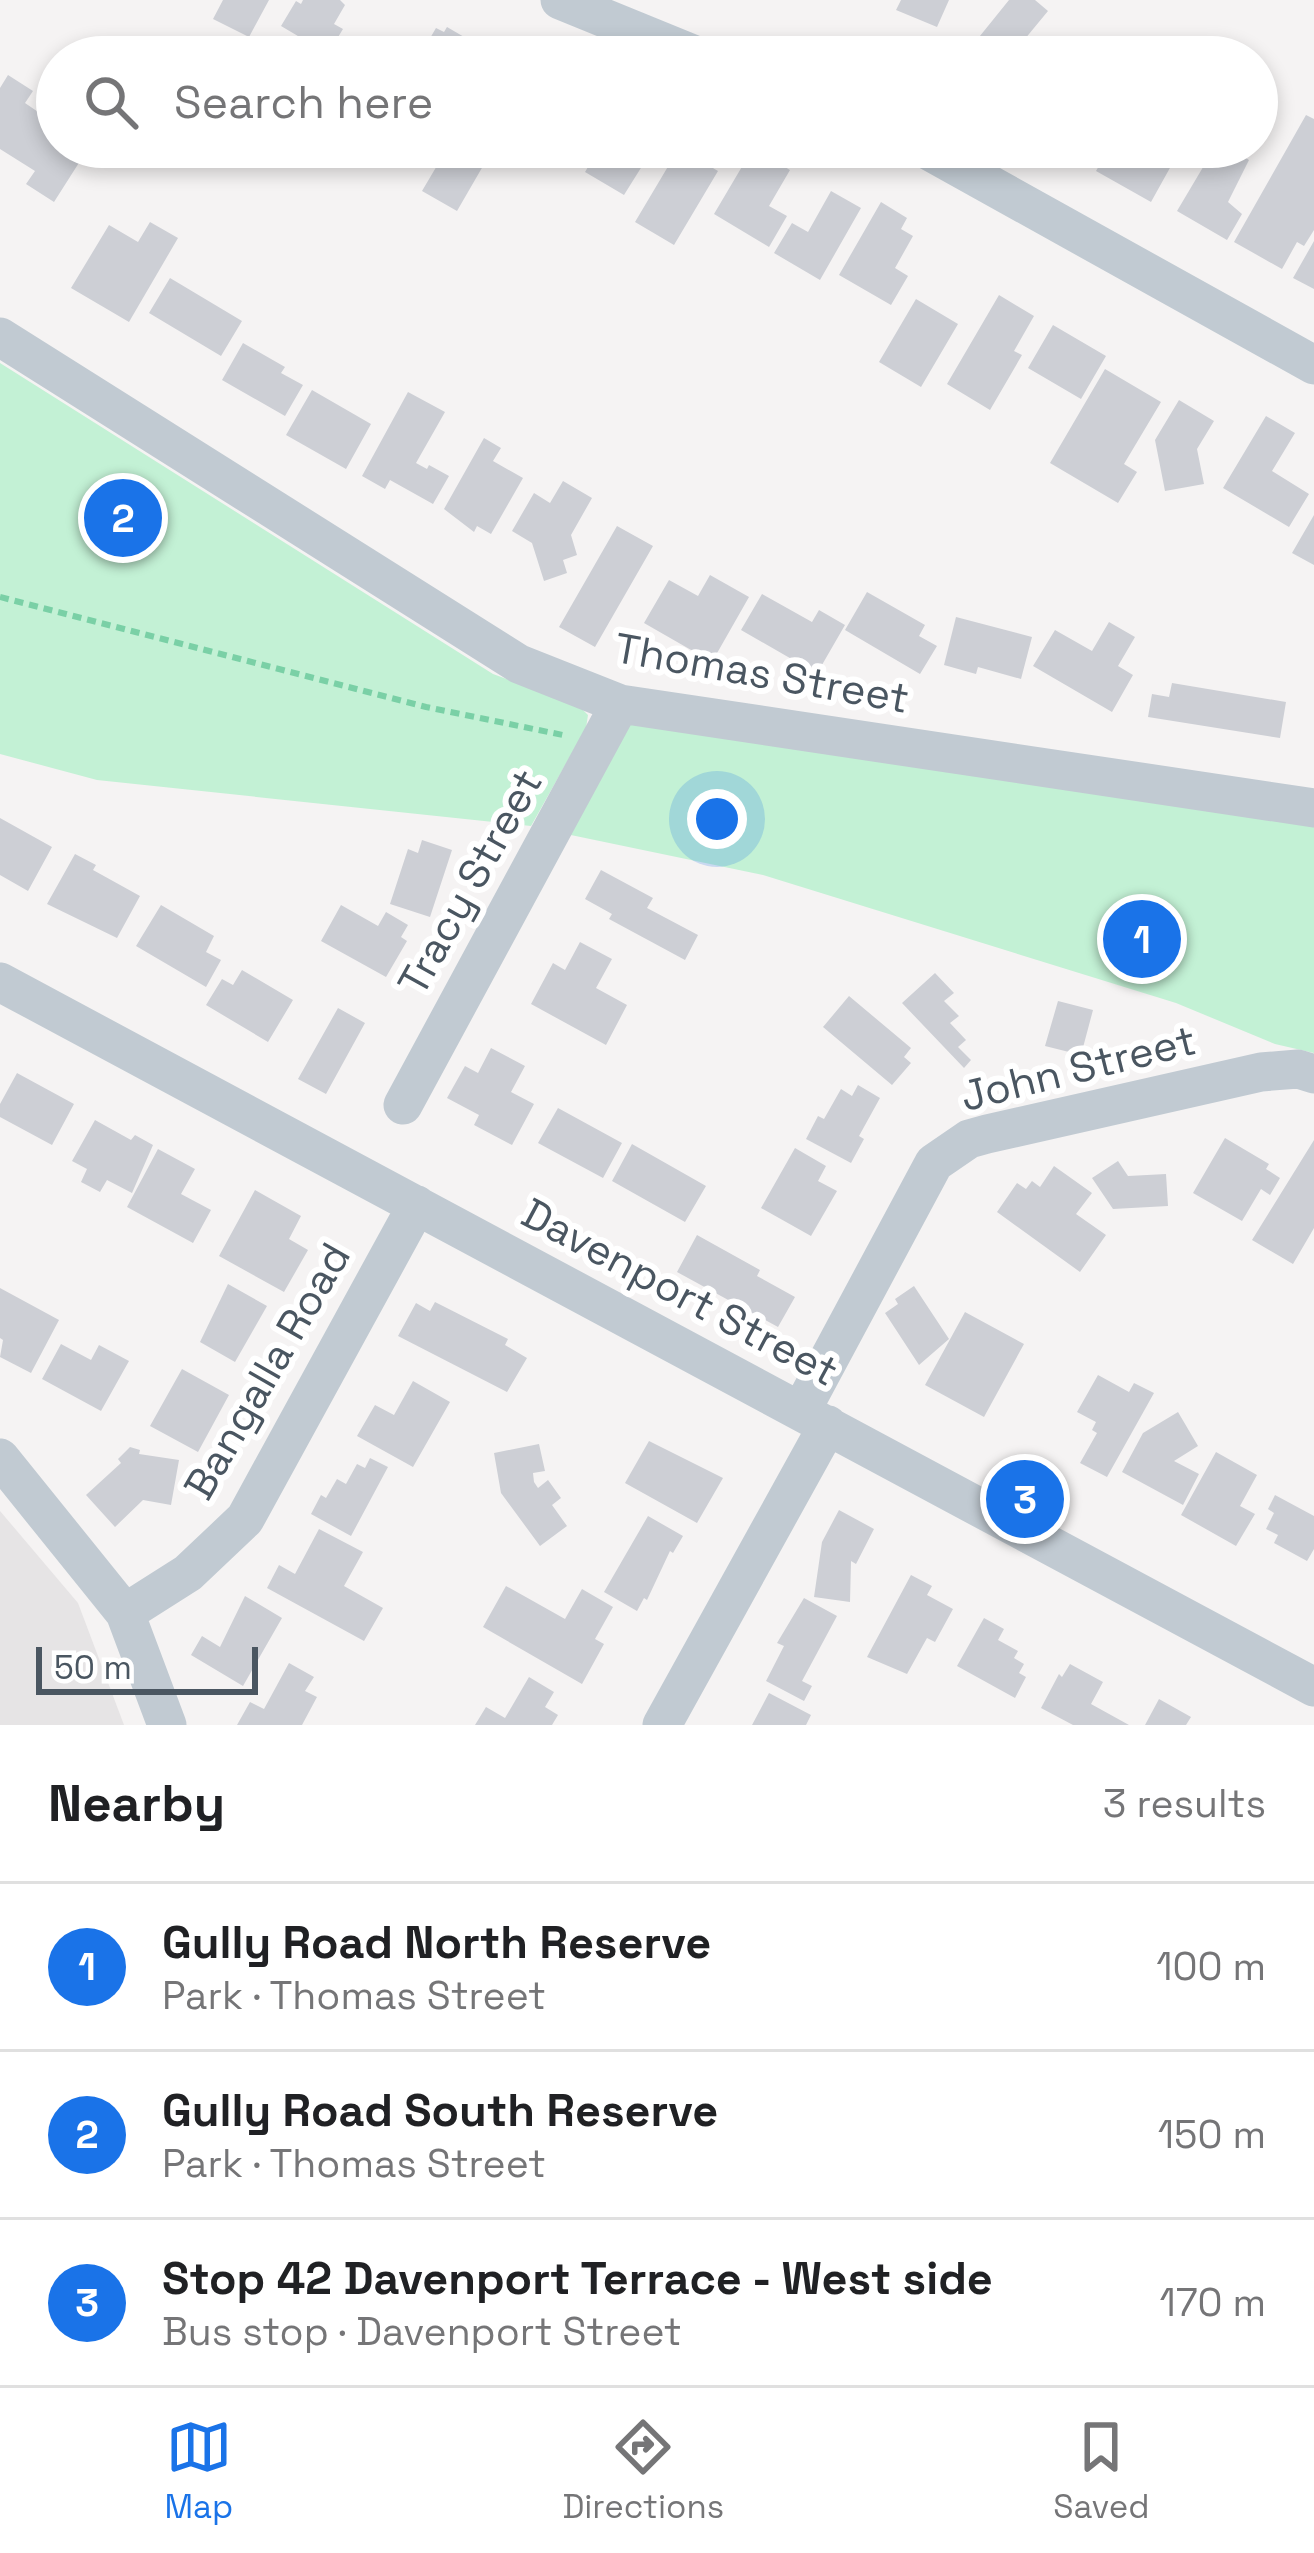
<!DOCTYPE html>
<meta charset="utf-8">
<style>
body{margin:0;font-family:"Space Grotesk",sans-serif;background:#f2f2f2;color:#202124}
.scale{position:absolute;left:36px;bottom:30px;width:222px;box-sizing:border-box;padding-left:12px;border:6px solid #4a5661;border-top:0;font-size:33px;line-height:42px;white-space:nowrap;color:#4a5661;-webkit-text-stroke:9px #fff;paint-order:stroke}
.you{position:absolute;left:717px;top:819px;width:42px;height:42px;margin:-30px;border:9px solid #fff;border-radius:50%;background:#1a73e8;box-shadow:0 0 0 18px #1a73e833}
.badge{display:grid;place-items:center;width:78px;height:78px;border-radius:50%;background:#1a73e8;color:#fff;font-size:39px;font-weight:700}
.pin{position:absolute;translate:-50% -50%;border:6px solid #fff;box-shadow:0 3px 12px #0006}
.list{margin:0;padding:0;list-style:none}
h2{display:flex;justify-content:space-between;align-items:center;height:156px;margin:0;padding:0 48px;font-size:51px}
h2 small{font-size:39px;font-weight:400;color:#757577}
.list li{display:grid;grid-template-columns:78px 1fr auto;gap:36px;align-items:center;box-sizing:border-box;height:168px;padding:0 48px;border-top:3px solid #e0e0e0}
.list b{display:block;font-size:45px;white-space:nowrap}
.list p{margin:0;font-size:39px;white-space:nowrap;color:#757577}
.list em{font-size:39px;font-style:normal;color:#757577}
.icon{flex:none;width:66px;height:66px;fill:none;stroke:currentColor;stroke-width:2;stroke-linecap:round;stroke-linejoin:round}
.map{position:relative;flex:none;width:1314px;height:1725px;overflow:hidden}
.search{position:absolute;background:#fff;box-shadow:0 6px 18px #0003;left:36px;right:36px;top:36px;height:132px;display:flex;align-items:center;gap:30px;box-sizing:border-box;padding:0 42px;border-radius:66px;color:#757577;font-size:45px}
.sheet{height:660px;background:#fff}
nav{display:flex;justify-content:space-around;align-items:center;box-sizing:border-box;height:168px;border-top:3px solid #e0e0e0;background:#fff;font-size:33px;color:#757577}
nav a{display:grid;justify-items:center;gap:6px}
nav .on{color:#1a73e8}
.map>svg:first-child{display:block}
.education{fill:#e6e4e5}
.green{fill:#c3f1d5}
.building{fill:#cdcfd5}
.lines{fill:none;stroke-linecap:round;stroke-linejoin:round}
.path{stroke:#7ad0a6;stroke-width:6;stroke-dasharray:9 6;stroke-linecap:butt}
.minor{stroke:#c1cad2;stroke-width:39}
.labels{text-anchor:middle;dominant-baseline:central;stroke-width:12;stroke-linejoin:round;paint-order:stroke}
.street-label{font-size:42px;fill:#4a5661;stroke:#fff}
</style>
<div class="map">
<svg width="1314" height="1725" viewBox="0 0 1314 1725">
<rect width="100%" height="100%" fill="#f5f3f3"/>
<path class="education" d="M0,1511L78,1603L124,1725H0Z"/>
<path class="green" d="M0,363L493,674L578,705L588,715L586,728L531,826L97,780L0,754Z
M630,718L1314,821V1053L1275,1044L1176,1003L763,875L566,834Z"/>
<path class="building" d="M223,0H269L249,37L213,19Z
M303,0H340L345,5L334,24L343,29L326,57L295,53L303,39L281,26L296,1L301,4Z
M901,0H949L937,27L896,10Z
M1009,0H1035L1048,11L1010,57H963Z
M447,27L471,41L467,46L480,53L477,57H419L436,28L444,32Z
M8,75L33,91L25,103L44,116L52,105L57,108V147H89L54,202L26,184L35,171L0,149V88Z
M1306,115L1314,119V230L1304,246L1297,242L1282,269L1234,242Z
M448,147H494L457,211L422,191Z
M531,147H595V150L555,156L557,165L534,168Z
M600,147H637L632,155L644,163L624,195L585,172Z
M1110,147H1179L1181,148L1151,202L1096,171Z
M1215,147H1228L1249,160L1228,202L1242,214L1227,240L1177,211Z
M679,148L718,171L674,245L635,222Z
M753,148L790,170L769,206L787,216L769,247L714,214Z
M831,191L861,208L820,280L774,253L792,223L808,232Z
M881,202L907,218L901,229L913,236L895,268L908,276L891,305L839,275Z
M150,222L178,238L129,322L71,288L109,225L138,242Z
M1314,241V289L1293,278Z
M170,278L242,321L221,356L149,313Z
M999,295L1034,316L1014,351L1022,355L990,410L947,384Z
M916,299L958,324L921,387L879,362Z
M1053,325L1106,356L1081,399L1028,368Z
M243,343L285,367L281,373L303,385L285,416L222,380Z
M1105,369L1161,402L1124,464L1137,472L1118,503L1050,463Z
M312,390L371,424L346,469L286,435Z
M408,392L445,412L416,463L427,469L429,465L449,476L433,504L390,480L385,489L362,476Z
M1179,400L1214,421L1197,449L1204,484L1165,491L1155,440Z
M1266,416L1295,433L1272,471L1309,494L1289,527L1223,488Z
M484,438L501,448L493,461L523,478L491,534L477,526L474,532L444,509Z
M563,481L592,498L571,535L577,555L563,560L567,573L544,581L532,543L512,531L534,493L550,503Z
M1314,515V565L1292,553Z
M617,526L653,546L595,647L559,627Z
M710,575L749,597L712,662L644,623L669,580L698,596Z
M867,592L925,625L919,636L937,646L920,674L845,630Z
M762,594L812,622L819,610L845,625L815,677L793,665L795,661L741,630Z
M956,617L1032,637L1021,679L978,667L976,674L944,665Z
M1109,622L1135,637L1118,666L1133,675L1112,712L1033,666L1055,630L1092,651Z
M1172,683L1286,702L1280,738L1148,717L1152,694L1169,697Z
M0,818L52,847L28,891L0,875Z
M422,840L452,850L430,917L390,904L408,849L418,853Z
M75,854L96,865L93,870L140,896L117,938L47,904Z
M601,870L653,898L647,908L698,935L685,960L609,919L612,914L585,899Z
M161,905L214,936L206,952L221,960L206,987L136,946Z
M341,905L378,926L386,912L408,925L401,937L407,941L386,977L321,941Z
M580,942L612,959L596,988L627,1005L606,1045L531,1004L553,963L565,970Z
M242,970L293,1000L268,1042L206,1005L222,979L233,985Z
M935,973L954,993L944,1001L959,1016L950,1023L966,1040L958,1047L971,1060L964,1068L902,1003Z
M849,996L911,1048L904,1057L911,1063L892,1085L823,1027Z
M1058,1001L1093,1010L1081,1055L1045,1046Z
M338,1008L365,1023L326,1094L298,1079Z
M491,1048L525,1066L511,1092L534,1104L512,1145L474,1125L479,1115L447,1098L465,1066L478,1073Z
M17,1073L74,1104L52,1145L0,1117V1104Z
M858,1085L880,1098L859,1136L864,1139L851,1163L806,1139L818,1116L824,1119L841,1089L852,1096Z
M558,1108L622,1143L603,1178L538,1143Z
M95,1120L131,1140L135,1135L153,1145L132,1193L107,1180L100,1192L81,1182L87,1169L72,1161Z
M1225,1138L1269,1164L1266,1169L1280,1178L1270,1195L1261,1189L1242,1221L1193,1193Z
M1314,1140V1228L1293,1264L1252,1240Z
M632,1144L706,1186L685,1222L612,1181Z
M795,1148L826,1166L818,1181L837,1191L811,1236L761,1208Z
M158,1149L195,1169L181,1194L211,1210L193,1243L127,1207Z
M1118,1161L1128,1176L1166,1174L1168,1206L1113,1209L1092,1178Z
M1054,1166L1092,1193L1076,1214L1106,1235L1080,1272L997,1212L1017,1183L1026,1189L1032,1181L1040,1187Z
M255,1190L301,1216L289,1239L308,1250L284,1292L219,1256Z
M697,1235L760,1270L757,1276L795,1297L778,1327L677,1272Z
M228,1284L267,1306L235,1362L200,1342Z
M914,1286L949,1339L919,1365L885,1313L898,1304L895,1299Z
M0,1288L59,1320L31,1373L0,1357L3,1340L0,1338Z
M435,1302L508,1339L505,1345L527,1358L507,1392L398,1336L416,1303L430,1311Z
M965,1312L1024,1344L984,1417L925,1385Z
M61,1344L91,1360L99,1345L129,1361L101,1411L42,1379Z
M182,1369L229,1395L198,1452L150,1426Z
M1098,1375L1129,1392L1134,1383L1154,1393L1107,1477L1080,1463L1097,1433L1092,1430L1096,1422L1077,1412Z
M413,1381L450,1402L413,1467L357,1436L375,1405L394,1415Z
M1178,1412L1198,1446L1174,1461L1199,1474L1183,1505L1122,1472L1143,1433Z
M649,1441L723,1478L697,1523L625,1483Z
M539,1444L545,1471L533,1473L534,1482L538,1488L548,1480L561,1498L552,1505L567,1526L540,1546L501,1493L494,1453Z
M130,1447L140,1450L139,1454L179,1460L171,1505L143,1500L115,1527L86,1495L121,1463L118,1459Z
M1216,1452L1257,1475L1240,1506L1255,1514L1236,1546L1181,1515Z
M370,1458L388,1467L351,1536L311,1514L321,1495L326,1498L337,1479L346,1484L357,1464L365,1468Z
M1275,1495L1314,1516V1549L1307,1561L1274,1543L1278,1535L1266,1529L1274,1513L1268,1509Z
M839,1510L874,1529L856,1564L851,1561L850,1602L814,1597L822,1542Z
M648,1516L683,1536L673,1553L670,1551L647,1600L644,1598L637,1611L604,1592Z
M319,1529L363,1552L344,1586L383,1608L364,1641L267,1588L279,1565L295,1574Z
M911,1575L932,1586L927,1595L953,1609L935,1642L927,1638L907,1674L867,1657Z
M506,1586L565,1619L582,1589L613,1607L595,1639L604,1644L582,1684L483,1627Z
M245,1596L282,1618L243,1686L191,1655L202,1636L220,1647Z
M804,1598L837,1616L802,1681L812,1686L804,1701L766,1681L784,1646L777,1643Z
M984,1618L1004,1629L998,1640L1018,1651L1014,1658L1024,1664L1019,1673L1026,1677L1015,1698L957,1666Z
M289,1663L314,1677L305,1691L317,1697L302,1725H237L250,1702L264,1709Z
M1070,1664L1103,1682L1091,1704L1129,1725H1073L1041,1708L1059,1674L1062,1677Z
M529,1677L554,1692L545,1707L558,1715L552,1725H475L486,1707L505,1718Z
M769,1693L811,1715L806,1725H752Z
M1159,1699L1191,1717L1186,1725H1145Z"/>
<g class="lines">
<path class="path" d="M0,597L426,707L568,736"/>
<path class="minor" d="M560,0L700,57
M922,147L1314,365
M0,337L519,664L620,704L1314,808
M0,982L1314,1687
M403,1105L620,704
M801,1411L934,1163L969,1139L987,1134L1261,1072L1298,1069L1314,1074
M0,1458L125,1613L167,1725
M125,1613L188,1573L245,1519L417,1205
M662,1725L828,1425"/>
</g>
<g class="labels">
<g class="street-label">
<text transform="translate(762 673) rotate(10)">Thomas Street</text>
<text transform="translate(470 882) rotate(-61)">Tracy Street</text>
<text transform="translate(1078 1068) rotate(-14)">John Street</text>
<text transform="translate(680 1292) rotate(28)">Davenport Street</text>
<text transform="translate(267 1371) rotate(-60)">Bangalla Road</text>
</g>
</g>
</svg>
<div class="scale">50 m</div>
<div class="you"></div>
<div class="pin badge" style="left:1142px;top:939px">1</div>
<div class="pin badge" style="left:123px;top:518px">2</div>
<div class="pin badge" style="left:1025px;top:1499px">3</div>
<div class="search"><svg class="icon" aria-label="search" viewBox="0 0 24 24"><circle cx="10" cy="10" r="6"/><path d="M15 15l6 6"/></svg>Search here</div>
</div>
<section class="sheet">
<h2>Nearby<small>3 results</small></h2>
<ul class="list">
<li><span class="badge">1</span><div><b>Gully Road North Reserve</b><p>Park · Thomas Street</p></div><em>100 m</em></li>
<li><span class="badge">2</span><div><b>Gully Road South Reserve</b><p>Park · Thomas Street</p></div><em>150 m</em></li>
<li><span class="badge">3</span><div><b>Stop 42 Davenport Terrace - West side</b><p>Bus stop · Davenport Street</p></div><em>170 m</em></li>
</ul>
</section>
<nav>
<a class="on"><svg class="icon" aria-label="map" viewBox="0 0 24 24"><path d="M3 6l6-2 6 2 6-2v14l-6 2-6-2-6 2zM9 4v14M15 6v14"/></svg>Map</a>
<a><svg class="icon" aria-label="directions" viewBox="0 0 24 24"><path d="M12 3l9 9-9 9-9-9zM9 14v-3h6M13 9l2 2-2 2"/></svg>Directions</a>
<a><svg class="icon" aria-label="saved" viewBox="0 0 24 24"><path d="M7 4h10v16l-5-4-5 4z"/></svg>Saved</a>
</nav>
